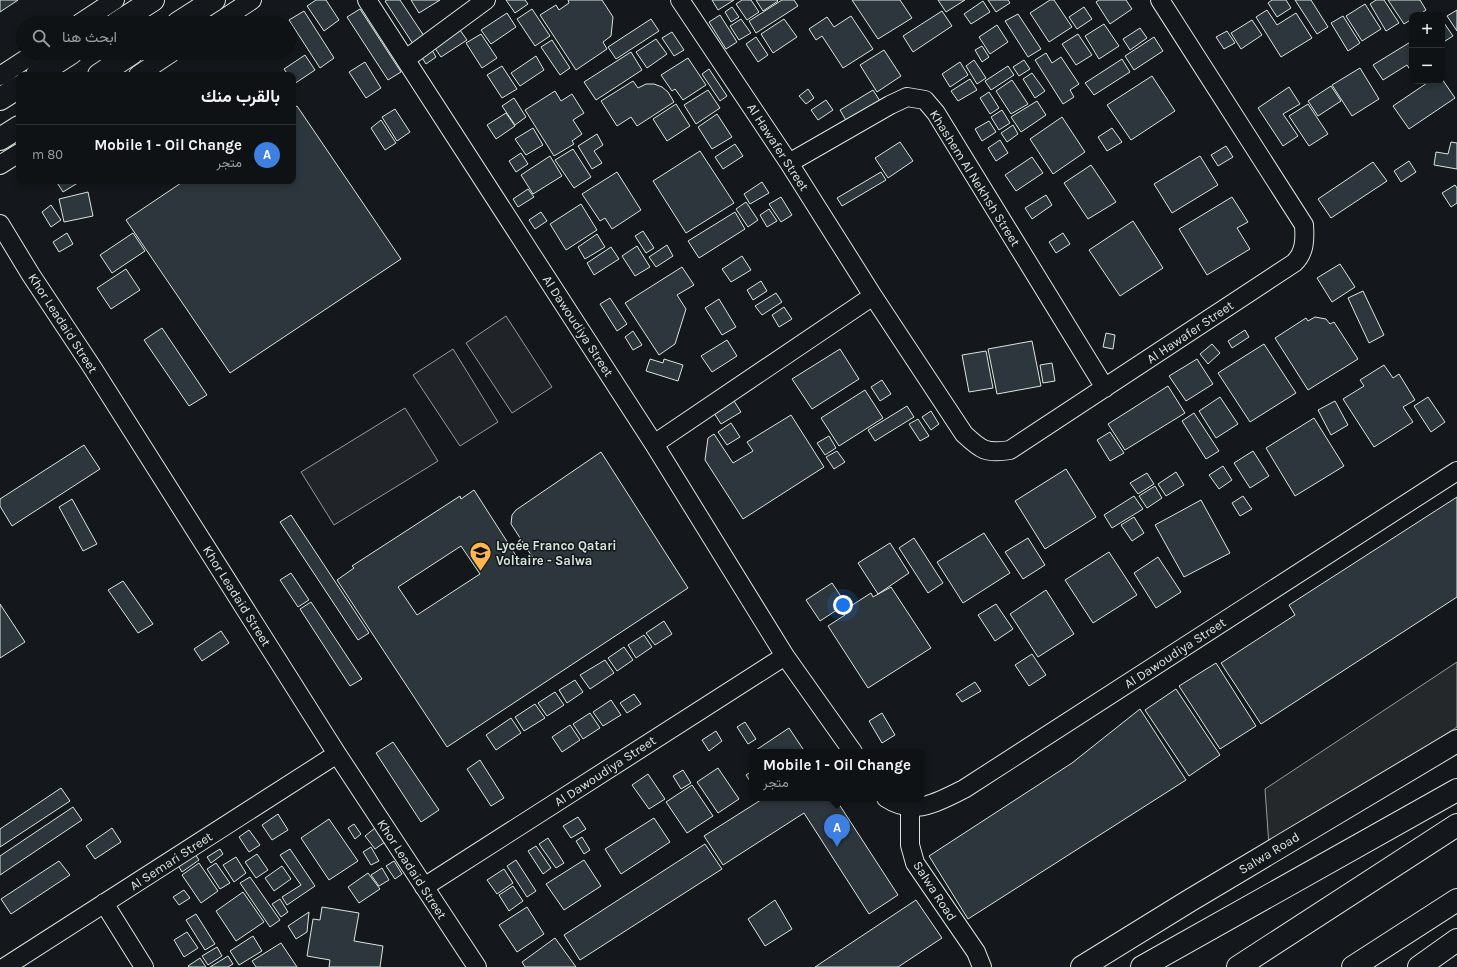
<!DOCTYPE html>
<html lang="ar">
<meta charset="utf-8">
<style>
body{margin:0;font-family:Karla,Vazirmatn,sans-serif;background:#1d2022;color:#f1f3f6;direction:rtl}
.controls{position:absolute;right:12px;top:12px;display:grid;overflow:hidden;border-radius:8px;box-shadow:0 2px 6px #0003}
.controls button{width:36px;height:36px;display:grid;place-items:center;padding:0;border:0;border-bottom:1px solid #2f3234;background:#0f1215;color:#f1f3f6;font:20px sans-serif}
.you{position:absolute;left:843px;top:605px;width:14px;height:14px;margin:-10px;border:3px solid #fff;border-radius:50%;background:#1a73e8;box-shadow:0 0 0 6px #1a73e833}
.badge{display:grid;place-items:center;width:26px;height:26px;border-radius:50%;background:#0b8043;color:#fff;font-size:13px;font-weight:700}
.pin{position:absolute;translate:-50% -33px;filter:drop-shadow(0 1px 2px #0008)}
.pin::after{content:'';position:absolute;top:21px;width:14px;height:12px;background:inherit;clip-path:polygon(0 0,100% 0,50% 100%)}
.popup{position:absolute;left:749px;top:749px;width:176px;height:52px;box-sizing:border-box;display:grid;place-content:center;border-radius:8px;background:#0f1215;filter:drop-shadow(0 1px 3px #0005);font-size:13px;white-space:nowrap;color:#9b9ea0}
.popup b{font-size:15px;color:#f1f3f6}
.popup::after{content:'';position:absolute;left:50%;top:100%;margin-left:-8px;border:8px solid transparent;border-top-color:#0f1215}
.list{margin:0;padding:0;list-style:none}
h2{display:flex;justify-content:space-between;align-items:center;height:52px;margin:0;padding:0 16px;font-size:17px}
h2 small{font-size:13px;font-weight:400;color:#9b9ea0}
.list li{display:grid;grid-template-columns:26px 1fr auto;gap:12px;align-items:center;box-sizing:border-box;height:60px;padding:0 16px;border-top:1px solid #2f3234}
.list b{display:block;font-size:15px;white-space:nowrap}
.list p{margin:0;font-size:13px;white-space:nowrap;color:#9b9ea0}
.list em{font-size:13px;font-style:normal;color:#9b9ea0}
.icon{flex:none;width:22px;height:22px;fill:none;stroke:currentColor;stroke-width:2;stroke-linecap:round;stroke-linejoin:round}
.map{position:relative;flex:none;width:1457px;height:967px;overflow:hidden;direction:ltr}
.search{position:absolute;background:#0f1215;box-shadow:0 2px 6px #0003;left:16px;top:16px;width:280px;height:44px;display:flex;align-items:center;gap:10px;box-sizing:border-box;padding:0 14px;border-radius:22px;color:#9b9ea0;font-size:15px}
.panel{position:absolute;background:#0f1215;box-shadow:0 2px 6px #0003;left:16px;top:72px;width:280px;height:112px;border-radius:8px;direction:rtl}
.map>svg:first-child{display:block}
.green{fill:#202428;stroke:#939e99}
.parking{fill:#24282b;stroke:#939e99}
.building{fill:#2c363c;stroke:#d8e6dc;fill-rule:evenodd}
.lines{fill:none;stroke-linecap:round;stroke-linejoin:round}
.street-casing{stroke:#d8e6dc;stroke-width:20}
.secondary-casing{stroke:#d8e6dc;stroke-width:24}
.highway-casing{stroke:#d8e6dc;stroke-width:24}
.street{stroke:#14181c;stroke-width:18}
.secondary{stroke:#14181c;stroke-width:22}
.highway{stroke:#14181c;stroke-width:22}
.labels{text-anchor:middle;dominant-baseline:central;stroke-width:3;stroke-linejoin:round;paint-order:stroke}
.street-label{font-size:13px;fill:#d8e6dc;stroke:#14181c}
.poi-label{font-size:13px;font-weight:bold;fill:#d8e6dc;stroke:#14181c;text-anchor:start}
</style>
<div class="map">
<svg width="1457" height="967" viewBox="0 0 1457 967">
<rect width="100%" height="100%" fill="#14181c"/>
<path class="green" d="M506,316L552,387L512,413L466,343Z
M453,349L498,422L460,446L413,375Z
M405,408L438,461L334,525L301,472Z"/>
<path class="parking" d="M1457,662V727L1269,846L1265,789Z"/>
<path class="building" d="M0,0H18L0,12Z
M316,0H326L339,20L324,31L307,6Z
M387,0H400L426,39L415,47L385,1Z
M411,0H440L419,13Z
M506,0H525L528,4L515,13Z
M568,0H602L613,17L611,36L603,42L607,49L576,70L540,15L556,5L559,10L569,3Z
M712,0H734L718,10Z
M742,0H751L759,12L747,20L736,4Z
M756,0H777L778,1L763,11Z
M782,0H794L798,6L756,33L749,21Z
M852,0H900L912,18L878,39Z
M938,0H965L946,12Z
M988,0H1008L1010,3L996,12Z
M1050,0H1054L1072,27L1049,42L1030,13Z
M1099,0H1126L1132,9L1110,24L1096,2Z
M1272,0H1286L1291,8L1277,17L1268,3Z
M1295,0H1311L1328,27L1317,34Z
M1376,0H1384L1399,23L1386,31L1370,4Z
M1388,0H1420L1426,10L1419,15H1412V19L1404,24Z
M983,1L990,12L971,24L964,14Z
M1365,4L1381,29L1362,41L1346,16Z
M732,7L739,17L731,22L725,12Z
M1084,7L1092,19L1077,29L1069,17Z
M360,9L401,72L388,80L347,17Z
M532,9L550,36L535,46L517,19Z
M1267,10L1277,25L1296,13L1312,38L1281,57L1256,17Z
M1457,10V31L1447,16Z
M304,11L334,58L320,68L289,20Z
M942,11L952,26L913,52L903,36Z
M507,13L516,27L491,44L481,30Z
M1018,14L1041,49L1028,57L1005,21Z
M720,15L737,42L726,49L709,22Z
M851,16L873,49L843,68L822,36L816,40L809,29L827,17L834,27Z
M1343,16L1360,43L1348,51L1331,23Z
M651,19L659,31L616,59L608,47Z
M741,19L751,33L739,40L730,26Z
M784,19L797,37L773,53L761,34Z
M1252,20L1262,35L1241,49L1231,33Z
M1442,20L1453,36L1442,43Z
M1104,24L1119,46L1099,59L1085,36Z
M997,25L1008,42L990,54L979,37Z
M1140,28L1147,38L1130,50L1123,39Z
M460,30L467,40L441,57L434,47Z
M1227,31L1235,43L1224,49L1216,37Z
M672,32L684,50L674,56L662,38Z
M481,34L497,58L482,68L466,43Z
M1078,34L1092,55L1076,65L1062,44Z
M756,37L768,55L758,62L746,44Z
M1154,37L1163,51L1134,70L1125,56Z
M656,39L667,54L647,68L636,52Z
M552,40L570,68L560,75L541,47Z
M1412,41V73L1407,65L1383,80L1373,65Z
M982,46L989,57L982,62L975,50Z
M432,50L436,57L426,64L421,56Z
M884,50L901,76L877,92L860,65Z
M631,52L642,70L596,100L584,82Z
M1046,53L1052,63L1061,57L1079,84L1070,90L1074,97L1063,104L1035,60Z
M305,55L315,70L294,84L293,75H288L284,69Z
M536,56L544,70L520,86L511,73Z
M688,58L706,85L683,100L675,89L672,91L661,75Z
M1122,59L1130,72L1094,95L1085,83Z
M974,60L986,78L977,84L966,66Z
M1024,60L1030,69L1019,76L1013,67Z
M365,62L381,88L366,98L349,72Z
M960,62L968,75L950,87L942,74Z
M502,66L517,89L502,98L487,75Z
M1008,66L1014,75L991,90L985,81Z
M1360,68L1379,99L1352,116L1332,85Z
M709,69L727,96L720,101L702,74Z
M1032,73L1045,91L1035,98L1023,79Z
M1152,76L1175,111L1131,140L1107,105Z
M970,79L977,90L958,101L951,91Z
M1442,79L1455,98L1409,129L1393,106L1430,81H1442Z
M1012,80L1028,104L1011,114L996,91Z
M633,81L638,88L646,84H654L662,87L668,92L674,102L637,126L631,117L617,126L601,101Z
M1331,86L1341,101L1318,116L1308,101Z
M1289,87L1300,104L1283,114L1298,136L1283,146L1258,108Z
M808,89L814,98L806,104L799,96Z
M708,90L720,108L696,124L684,105Z
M873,90L882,104L848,124L840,110Z
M555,91L561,101L572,94L584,113L573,120L582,134L572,141L574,144L554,156L525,110Z
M989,92L999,108L990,114L980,98Z
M514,98L526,117L515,125L502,106Z
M826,100L833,110L818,120L811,110Z
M1037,101L1046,115L1021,132L1011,117Z
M676,104L690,126L667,141L653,119Z
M1308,104L1328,134L1309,146L1289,116Z
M297,106L401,259L230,373L126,220L184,181H293V108Z
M395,109L410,132L397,141L382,117Z
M1002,110L1010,123L999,130L991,117Z
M506,113L515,126L496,139L487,125Z
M717,114L732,137L712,149L698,127Z
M1062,117L1085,152L1053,174L1030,139Z
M381,120L396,143L385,150L371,128Z
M989,121L996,132L982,141L975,129Z
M1013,125L1018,134L1007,142L1001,133Z
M533,128L543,145L526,155L515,139Z
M1112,128L1122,142L1107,151L1098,137Z
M597,134L603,145L594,151L602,163L592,169L578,146Z
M1000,140L1008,153L996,161L988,148Z
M900,142L913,161L888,178L875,158Z
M1451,142L1457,143V169L1434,165L1436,152L1448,154Z
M735,144L743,156L723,169L715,157Z
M1226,146L1233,157L1218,166L1211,155Z
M573,149L591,177L574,188L555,160Z
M700,151L734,203L686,233L653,181Z
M521,153L528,164L516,172L509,161Z
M550,156L562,176L533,194L521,175Z
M1200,156L1218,185L1172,213L1154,184Z
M1032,157L1043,173L1016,191L1005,175Z
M1409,161L1416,172L1401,182L1394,171Z
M1373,162L1387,181L1331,218L1318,199Z
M1091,165L1116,202L1088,219L1064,183Z
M617,172L641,210L612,229L605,218L600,221L582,194Z
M881,172L886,180L842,206L837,198Z
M56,181H81L63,192Z
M762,182L769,193L750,204L744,194Z
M1455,185L1457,188V203L1451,207L1442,193Z
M528,189L534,197L518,207L513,199Z
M88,192L93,216L64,222L59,199Z
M1046,195L1052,205L1032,219L1025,208Z
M781,197L792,215L781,222L769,204Z
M1232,197L1248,222L1237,228L1250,249L1207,275L1179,229Z
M746,202L758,220L748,227L736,209Z
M581,204L597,230L566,250L550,224Z
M51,205L61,220L51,227L42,212Z
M769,209L777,221L767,227L760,215Z
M541,212L547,221L535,229L529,220Z
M735,212L745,229L699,258L688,241Z
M1133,221L1163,268L1120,296L1089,250Z
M643,231L654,248L646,253L635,236Z
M67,233L73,244L59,252L53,242Z
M133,233L145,251L112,273L100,255Z
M1063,233L1070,244L1056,253L1049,242Z
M597,234L605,247L585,259L578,247Z
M667,245L673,256L656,267L649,257Z
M637,246L650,267L635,276L622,256Z
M611,247L619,259L594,275L587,263Z
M742,256L751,270L731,282L722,269Z
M1340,264L1355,287L1332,302L1317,278Z
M682,267L694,285L677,295L686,309L675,344L659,355L625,303Z
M126,269L140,290L111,309L97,288Z
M761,281L767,291L753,300L747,290Z
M1363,291L1384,335L1369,343L1348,298Z
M776,293L782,302L762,315L755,306Z
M610,298L627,324L617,331L600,304Z
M719,299L736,327L722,335L705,308Z
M784,307L792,319L779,327L772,315Z
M1315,317L1326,319L1330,324L1334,322L1358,359L1308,390L1275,338L1306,318L1308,321Z
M162,328L207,395L189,406L144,340Z
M1245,330L1249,337L1232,348L1228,341Z
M633,331L642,345L633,350L625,337Z
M1106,333L1115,335L1113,349L1103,347Z
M727,340L737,356L712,372L701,356Z
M1032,341L1041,386L997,394L988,349Z
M1212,344L1220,353L1208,364L1200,354Z
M1264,344L1296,393L1250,422L1218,373Z
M840,349L859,379L812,409L792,379Z
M986,351L993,388L969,392L962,355Z
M650,359L663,363L664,359L683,365L678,381L646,371Z
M1197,359L1213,384L1186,401L1169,376Z
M1052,363L1055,381L1043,383L1040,365Z
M1384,365L1393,378L1399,374L1415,400L1403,407L1413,422L1374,447L1343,399L1364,386L1360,380Z
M882,380L891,394L880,401L871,387Z
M1168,386L1185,413L1125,450L1108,424Z
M865,390L883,418L839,446L821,418Z
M1220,397L1238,424L1216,438L1199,411Z
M1428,397L1445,422L1431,432L1414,406Z
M734,401L741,412L721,424L714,413Z
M1335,401L1348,425L1331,435L1318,410Z
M907,406L914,417L875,441L868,430Z
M931,411L939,424L931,430L922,417Z
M1194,413L1219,451L1206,459L1182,421Z
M791,415L824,467L743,519L705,460L708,438L714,434L733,463L753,451L747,442Z
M1314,418L1344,466L1295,496L1266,448Z
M918,419L929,436L920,441L909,424Z
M731,423L740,437L727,445L718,432Z
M1110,432L1124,453L1110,461L1097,440Z
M829,436L836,448L825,455L817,443Z
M84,445L100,469L12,526L0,506V499Z
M837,451L845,462L834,469L826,457Z
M1253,451L1269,476L1250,488L1234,463Z
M601,452L688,588L447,747L337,580L354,568L352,566L460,496L461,499L474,490L522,565L533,558L511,524L512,515L516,510ZM461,546L480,574L417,615L398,587Z
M1223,466L1232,480L1219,489L1209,475Z
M1066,469L1096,517L1045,549L1015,501Z
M1176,472L1184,485L1166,496L1158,484Z
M1147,473L1154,484L1138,494L1130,483Z
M1155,486L1162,498L1147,508L1139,496Z
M1134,496L1143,509L1112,528L1104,515Z
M1243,496L1252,509L1240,516L1232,503Z
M1457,497V597L1261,724L1221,663L1295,615L1289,605Z
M72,499L97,544L83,551L59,507Z
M1201,500L1230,553L1184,577L1155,525Z
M291,515L369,633L358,640L280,522Z
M1134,517L1144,533L1132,541L1121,525Z
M984,533L1010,573L963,603L937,562Z
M914,538L943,583L928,593L899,548Z
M1028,538L1045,565L1023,579L1005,552Z
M890,543L909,573L878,594L858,563Z
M1109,552L1137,595L1093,623L1065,580Z
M1158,557L1181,592L1156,608L1134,573Z
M291,573L309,600L298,607L280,580Z
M123,581L153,624L138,633L108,590Z
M832,583L846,604L820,621L806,600Z
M891,587L931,648L868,688L828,626L845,615L843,611L871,593L873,597Z
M1046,590L1074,634L1038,657L1010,614Z
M311,602L362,679L350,686L300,609Z
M0,604L25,642L0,658Z
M996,604L1013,629L995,641L978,615Z
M664,621L672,634L655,645L646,633Z
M221,631L229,643L202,661L194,649Z
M644,635L652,647L636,658L628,645Z
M624,647L633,660L617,671L608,658Z
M1032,654L1046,675L1029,686L1015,665Z
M605,660L614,673L590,689L580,675Z
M1216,663L1256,726L1220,749L1179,686Z
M575,680L583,692L567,703L559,690Z
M975,682L981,691L962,702L956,694Z
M1176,689L1220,755L1189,776L1145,710Z
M555,692L564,705L547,716L538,703Z
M634,694L641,704L627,713L620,703Z
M611,700L621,715L603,726L593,712Z
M535,704L545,718L524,731L515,717Z
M1140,709L1186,780L968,919L929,856L1072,763Z
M590,713L600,728L583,739L573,724Z
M882,713L895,735L882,743L869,721Z
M511,718L521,733L496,750L486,735Z
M745,722L756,739L748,744L737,727Z
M570,725L580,740L562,752L552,737Z
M789,728L805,752H753Z
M716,731L722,741L709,751L702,740Z
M393,742L439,810L421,822L376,753Z
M480,760L504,798L491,806L467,769Z
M718,768L739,799L718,813L697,782Z
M683,770L691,783L681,789L673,776Z
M752,771V784L746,775Z
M648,774L665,799L649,809L632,785Z
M692,785L713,816L687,833L666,802Z
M61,788L70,801L0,847V829Z
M764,798H835L898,895L869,914L804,813L723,865L704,836Z
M73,807L82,820L0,875V856Z
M278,814L288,830L272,840L262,825Z
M578,817L586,829L571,838L563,826Z
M654,818L670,842L621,874L605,849Z
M329,819L358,861L329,880L301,838Z
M354,824L361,834L355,839L348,828Z
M112,828L121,842L95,859L86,846Z
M375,828L385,842L375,849L365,836Z
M249,830L260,845L249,852L239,837Z
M582,837L590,850L584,854L576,841Z
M548,838L564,863L556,868L539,844Z
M705,844L722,869L580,960L564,935Z
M536,846L551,868L543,874L528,851Z
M371,847L379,861L371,865L363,852Z
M220,849L223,854L211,863L207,857Z
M290,849L315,886L287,905L282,897L301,885L280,855Z
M193,851L199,860L182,872L176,862Z
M257,854L268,870L256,878L245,862Z
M236,857L246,873L234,882L223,865Z
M516,860L536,891L527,897L507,866Z
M584,860L601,886L564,910L546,884Z
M59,861L70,875L11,914L1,899Z
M394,861L402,874L395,879L386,866Z
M199,863L218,891L201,903L182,875Z
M216,863L230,883L220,889L207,869Z
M282,866L291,879L274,891L265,878Z
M382,868L389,880L379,886L371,875Z
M504,869L513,883L497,894L487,880Z
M368,873L380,889L359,903L348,887Z
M250,877L280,920L270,927L240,883Z
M513,886L523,901L509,911L499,895Z
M184,890L190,898L179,905L173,897Z
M243,892L264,922L236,941L216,911Z
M280,899L288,912L281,917L272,904Z
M775,900L792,929L765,946L748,919Z
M916,900L942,938L898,967H815Z
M322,907L359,913L354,941L383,946L380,967H329L330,960L307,956L313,919L320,920Z
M527,907L544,934L517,952L499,925Z
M309,912L307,932L296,939L288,926Z
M196,914L215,944L205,950L186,920Z
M187,932L198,948L184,957L174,940Z
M253,936L262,951L239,965L230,951Z
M555,938L576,967H525L522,962Z
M281,943L297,967H256L252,961Z
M217,947L222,956L208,965L202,956Z
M228,956L233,964L228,967H210Z
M200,958L206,967H189L188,966Z"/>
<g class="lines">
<defs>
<path id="street" d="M367,0L654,444L785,656L853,752
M680,0L789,163L873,296L964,434C981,450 986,454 1010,450L1294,263C1305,253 1305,239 1304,225L1160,0
M80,23L115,0
M217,23L252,0
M406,59L486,0
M138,75L171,53
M0,76L35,53
M789,163L890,105L907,97L925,100L936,113L1105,388
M0,165L19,153
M0,224L31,275L92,367L337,754L477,967
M654,444L873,296
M886,798C915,817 937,802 964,789L1457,471
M910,808V845L915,863L976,952L982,967
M424,887L785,656
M104,903L144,967
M5,967L337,754"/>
<path id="secondary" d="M117,23L153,0
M178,23L214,0
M37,75L71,53
M99,75L132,53
M0,99L19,87
M0,139L19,127
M1082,967L1189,901L1457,741"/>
<path id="highway" d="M1142,967L1457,790
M1238,967L1457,825
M1353,967L1457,900
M1419,967L1457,940"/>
</defs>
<use href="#street" class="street-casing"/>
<use href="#secondary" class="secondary-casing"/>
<use href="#highway" class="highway-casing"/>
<use href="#street" class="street"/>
<use href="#secondary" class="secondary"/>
<use href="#highway" class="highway"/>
</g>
<defs>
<symbol id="school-pin" viewBox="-11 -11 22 30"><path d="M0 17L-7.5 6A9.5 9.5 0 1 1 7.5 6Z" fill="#ffb74d" stroke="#14181c"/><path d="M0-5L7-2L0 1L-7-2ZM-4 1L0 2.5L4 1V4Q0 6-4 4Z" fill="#111"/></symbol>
</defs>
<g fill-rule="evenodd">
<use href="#school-pin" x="468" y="540" width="25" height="34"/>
</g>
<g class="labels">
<g class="street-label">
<text transform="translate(778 147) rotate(57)">Al Hawafer Street</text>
<text transform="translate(975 178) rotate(58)">Khashem Al Nekhsh Street</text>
<text transform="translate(63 323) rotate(57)">Khor Leadaid Street</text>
<text transform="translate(578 326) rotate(57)">Al Dawoudiya Street</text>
<text transform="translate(1190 332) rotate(-34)">Al Hawafer Street</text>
<text transform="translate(237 596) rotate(58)">Khor Leadaid Street</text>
<text transform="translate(1175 653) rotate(-33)">Al Dawoudiya Street</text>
<text transform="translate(605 771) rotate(-33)">Al Dawoudiya Street</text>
<text transform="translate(1269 853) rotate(-31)">Salwa Road</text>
<text transform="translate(171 861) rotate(-33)">Al Semari Street</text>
<text transform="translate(412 869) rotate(57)">Khor Leadaid Street</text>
<text transform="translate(935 891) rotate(57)">Salwa Road</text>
</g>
<g class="poi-label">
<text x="496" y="545">Lycée Franco Qatari<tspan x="496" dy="15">Voltaire - Salwa</tspan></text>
</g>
</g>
</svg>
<div class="controls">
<button>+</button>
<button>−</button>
</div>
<div class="you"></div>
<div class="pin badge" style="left:837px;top:847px;background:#3f7fe0">A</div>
<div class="popup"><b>Mobile 1 - Oil Change</b>متجر</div>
<div class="search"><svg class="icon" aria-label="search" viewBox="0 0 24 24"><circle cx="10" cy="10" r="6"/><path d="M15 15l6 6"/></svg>ابحث هنا</div>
<section class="panel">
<h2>بالقرب منك<small></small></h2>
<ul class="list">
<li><span class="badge" style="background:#3f7fe0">A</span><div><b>Mobile 1 - Oil Change</b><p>متجر</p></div><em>80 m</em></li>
</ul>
</section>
</div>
